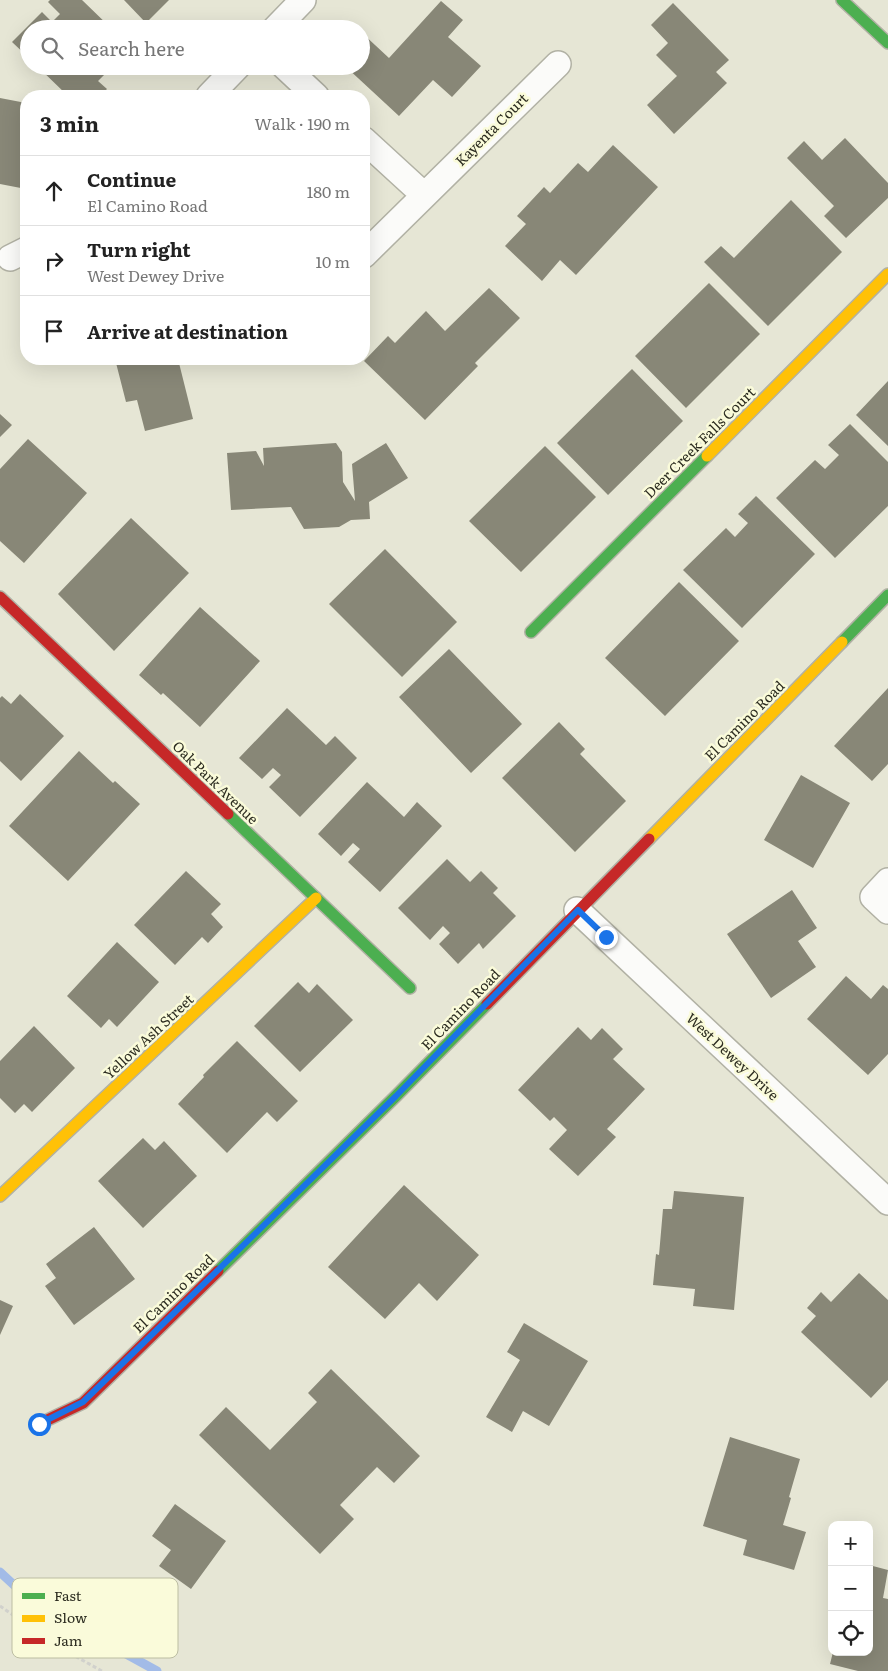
<!DOCTYPE html>
<meta charset="utf-8">
<style>
body{margin:0;font-family:Literata,serif;background:#f2f2f2;color:#222}
.controls{position:absolute;right:15px;bottom:15px;display:grid;overflow:hidden;border-radius:10px;box-shadow:0 5px 20px #0002}
.controls button{width:45px;height:45px;display:grid;place-items:center;padding:0;border:0;border-bottom:1px solid #e0e0e0;background:#fff;color:#222;font:25px sans-serif}
.stop{position:absolute;width:15px;height:15px;margin:-11px;border:4px solid #1a73e8;border-radius:50%;background:#fff}
.stop.end{background:#1a73e8;border-color:#fff;box-shadow:0 1px 5px #0008}
.list{margin:0;padding:0;list-style:none}
h2{display:flex;justify-content:space-between;align-items:center;height:65px;margin:0;padding:0 20px;font-size:21px}
h2 small{font-size:16px;font-weight:400;color:#767676}
.list li{display:grid;grid-template-columns:32px 1fr auto;gap:15px;align-items:center;box-sizing:border-box;height:70px;padding:0 20px;border-top:1px solid #e0e0e0}
.list b{display:block;font-size:19px;white-space:nowrap}
.list p{margin:0;font-size:16px;white-space:nowrap;color:#767676}
.list em{font-size:16px;font-style:normal;color:#767676}
.icon{flex:none;width:28px;height:28px;fill:none;stroke:currentColor;stroke-width:2;stroke-linecap:round;stroke-linejoin:round}
.map{position:relative;flex:none;width:888px;height:1671px;overflow:hidden}
.search{position:absolute;background:#fff;box-shadow:0 5px 20px #0002;left:20px;top:20px;width:350px;height:55px;display:flex;align-items:center;gap:12px;box-sizing:border-box;padding:0 18px;border-radius:28px;color:#767676;font-size:19px}
.panel{position:absolute;background:#fff;box-shadow:0 5px 20px #0002;left:20px;top:90px;width:350px;height:275px;border-radius:20px}
.map>svg:first-child{display:block}
.lines{fill:none;stroke-linecap:round;stroke-linejoin:round}
.stream{stroke:#a2bbe7;stroke-width:9}
.building{fill:#888777}
.street-casing{stroke:#b1b1a4;stroke-width:28}
.fast-casing{stroke:#b1b1a4;stroke-width:14}
.slow-casing{stroke:#b1b1a4;stroke-width:14}
.jam-casing{stroke:#b1b1a4;stroke-width:14}
.path{stroke:#d1d1cc;stroke-width:3;stroke-dasharray:4 2.5;stroke-linecap:butt}
.street{stroke:#fbfbf9;stroke-width:25}
.fast{stroke:#4caf50;stroke-width:11}
.slow{stroke:#ffc107;stroke-width:11}
.jam{stroke:#c62828;stroke-width:11}
.route{stroke:#1a73e8;stroke-width:6}
.labels{text-anchor:middle;dominant-baseline:central;stroke-width:5;stroke-linejoin:round;paint-order:stroke}
.street-label{font-size:14px;fill:#2c2c20;stroke:#fafbda}
.key{fill:#fafbda;stroke:#bcbda2;stroke-width:1}
.key-label{font-size:14px;fill:#2c2c20}
</style>
<div class="map">
<svg width="888" height="1671" viewBox="0 0 888 1671">
<rect width="100%" height="100%" fill="#e6e6d5"/>
<g class="lines">
<path class="stream" d="M0,1572L15,1586L88,1633L157,1671"/>
</g>
<path class="building" d="M50,0H82L112,29H29V58L12,42L42,12L52,22L60,14L48,2Z
M124,0H169L146,23Z
M441,1L463,20L448,37L481,66L452,97L433,80L399,116L345,66H361V32L389,58Z
M673,3L729,60L716,72L727,83L674,134L647,105L677,76L656,55L668,43L651,25Z
M37,66H113L98,81L107,89L100,96H68Z
M0,98L26,103V189L0,184Z
M845,138L888,183V198L846,238L824,216L834,206L787,158L804,141L822,160Z
M613,145L658,187L576,275L560,260L542,281L505,246L526,224L517,216L544,187L550,193L578,163L588,172Z
M791,200L842,252L768,326L704,262L721,246L734,258Z
M709,283L760,334L686,408L635,356Z
M489,288L520,318L475,363L478,366L425,420L364,361L388,336L395,343L426,311L445,331Z
M115,359H178L193,419L145,431L137,400L126,402Z
M632,369L683,421L608,495L557,443Z
M888,381V446L856,415Z
M0,414L12,425L0,437Z
M850,424L888,462V506L835,558L776,498L815,460L825,469L839,455L828,445Z
M28,439L87,493L24,563L0,541V469Z
M336,443L342,452L343,482L355,501L352,464L386,443L408,478L369,502L370,519L351,520L339,527L304,529L291,507L231,510L227,453L256,451L264,466L263,448Z
M545,446L596,497L521,572L469,521Z
M756,496L815,554L742,628L683,570L726,528L735,537L748,523L738,514Z
M131,518L189,573L114,651L58,594Z
M385,549L457,622L402,677L329,604Z
M679,582L739,641L665,716L605,658Z
M200,607L260,661L200,727L163,693L161,695L139,675Z
M449,649L522,724L471,773L399,697Z
M888,688V764L872,781L834,746Z
M20,694L64,736L21,781L0,761V698L2,696L11,704Z
M287,708L326,745L335,736L357,758L300,817L269,787L281,775L273,768L262,779L239,758Z
M559,722L585,749L580,754L626,801L575,852L502,778Z
M79,751L113,783L115,781L140,804L68,881L9,826Z
M801,775L850,803L813,868L764,840Z
M367,782L404,817L417,802L442,826L380,892L348,862L360,849L353,843L341,856L318,834Z
M447,859L470,882L481,871L498,888L493,893L516,916L483,949L479,943L458,964L439,944L450,933L443,926L430,940L398,908Z
M186,871L221,904L211,914L223,927L208,943L202,937L175,965L134,925Z
M792,890L817,928L798,941L816,967L771,998L727,934Z
M117,942L159,982L117,1027L109,1019L101,1028L67,996Z
M846,976L871,999L883,985L888,989V1054L868,1075L807,1019Z
M298,982L309,993L317,984L353,1020L300,1072L254,1026Z
M34,1026L75,1068L32,1112L24,1104L15,1113L0,1098V1061Z
M578,1027L591,1040L602,1028L623,1049L613,1059L645,1089L607,1129L616,1137L578,1176L549,1149L567,1130L554,1117L550,1121L518,1090Z
M237,1041L298,1101L277,1122L267,1112L227,1153L178,1104L204,1077L203,1075Z
M143,1138L155,1150L164,1141L197,1176L143,1228L98,1181Z
M404,1185L479,1255L437,1301L419,1283L385,1319L328,1267Z
M674,1191L744,1197L734,1310L693,1306L695,1289L653,1285L656,1254L659,1255L663,1209H672Z
M94,1227L135,1279L74,1325L45,1286L56,1278L46,1264Z
M859,1273L888,1300V1380L871,1398L801,1332L816,1316L807,1308L821,1292L831,1302Z
M0,1300L13,1306L0,1335Z
M524,1323L588,1361L549,1426L523,1411L512,1432L486,1417L520,1360L507,1352Z
M331,1369L420,1456L394,1483L377,1467L340,1505L354,1519L320,1554L199,1435L226,1407L270,1450L317,1402L308,1393Z
M730,1437L800,1459L789,1497L791,1498L783,1525L806,1532L794,1570L743,1555L747,1540L703,1526Z
M175,1504L226,1541L191,1589L159,1566L171,1550L152,1536Z
M869,1565L888,1570L883,1598L888,1599V1671H858L830,1664L833,1652H869Z"/>
<g class="lines">
<defs>
<path id="street" d="M275,29L303,0
M284,66L316,96
M209,96L238,66
M364,140L424,195
M364,255L558,64
M10,258L26,250
M888,881L873,897L888,911
M577,910L888,1202"/>
<path id="fast" d="M842,0L888,43
M531,632L707,456
M842,642L888,595
M228,814L410,988
M218,1271L396,1096L487,1004"/>
<path id="slow" d="M707,456L888,274
M649,839L842,642
M0,1196L316,898"/>
<path id="jam" d="M0,597L228,814
M487,1004L649,839
M39,1424L83,1403L218,1271"/>
</defs>
<use href="#street" class="street-casing"/>
<use href="#fast" class="fast-casing"/>
<use href="#slow" class="slow-casing"/>
<use href="#jam" class="jam-casing"/>
<path class="path" d="M0,1606L62,1649L102,1671"/>
<use href="#street" class="street"/>
<use href="#fast" class="fast"/>
<use href="#slow" class="slow"/>
<use href="#jam" class="jam"/>
</g>
<g class="lines">
<path class="route" d="M39,1424L83,1402L396,1096L578,910L606,937"/>
</g>
<g class="labels">
<g class="street-label">
<text transform="translate(491 129) rotate(-45)">Kayenta Court</text>
<text transform="translate(699 442) rotate(-45)">Deer Creek Falls Court</text>
<text transform="translate(744 720) rotate(-45)">El Camino Road</text>
<text transform="translate(216 782) rotate(44)">Oak Park Avenue</text>
<text transform="translate(460 1009) rotate(-46)">El Camino Road</text>
<text transform="translate(148 1036) rotate(-43)">Yellow Ash Street</text>
<text transform="translate(733 1056) rotate(43)">West Dewey Drive</text>
<text transform="translate(173 1293) rotate(-44)">El Camino Road</text>
</g>
</g>
<rect x="12" y="1578" width="166" height="80" rx="8" class="key"/>
<rect x="22" y="1593" width="23" height="6" fill="#4caf50"/>
<rect x="22" y="1615" width="23" height="7" fill="#ffc107"/>
<rect x="22" y="1638" width="23" height="6" fill="#c62828"/>
<g class="key-label">
<text x="54" y="1601">Fast</text>
<text x="54" y="1623">Slow</text>
<text x="54" y="1646">Jam</text>
</g>
</svg>
<div class="controls">
<button>+</button>
<button>−</button>
<button><svg class="icon" aria-label="locate" viewBox="0 0 24 24"><circle cx="12" cy="12" r="6"/><path d="M12 2v4M12 18v4M2 12h4M18 12h4"/></svg></button>
</div>
<div class="stop" style="left:39px;top:1424px"></div>
<div class="stop end" style="left:606px;top:937px"></div>
<div class="search"><svg class="icon" aria-label="search" viewBox="0 0 24 24"><circle cx="10" cy="10" r="6"/><path d="M15 15l6 6"/></svg>Search here</div>
<section class="panel">
<h2>3 min<small>Walk · 190 m</small></h2>
<ul class="list">
<li><svg class="icon" aria-label="ahead" viewBox="0 0 24 24"><path d="M12 20V5M6 11l6-6 6 6"/></svg><div><b>Continue</b><p>El Camino Road</p></div><em>180 m</em></li>
<li><svg class="icon" aria-label="right" viewBox="0 0 24 24"><path d="M7 20v-9h11M14 6l5 5-5 5"/></svg><div><b>Turn right</b><p>West Dewey Drive</p></div><em>10 m</em></li>
<li><svg class="icon" aria-label="arrive" viewBox="0 0 24 24"><path d="M6 21V4h12l-3 4 3 4H6"/></svg><div><b>Arrive at destination</b></div></li>
</ul>
</section>
</div>
